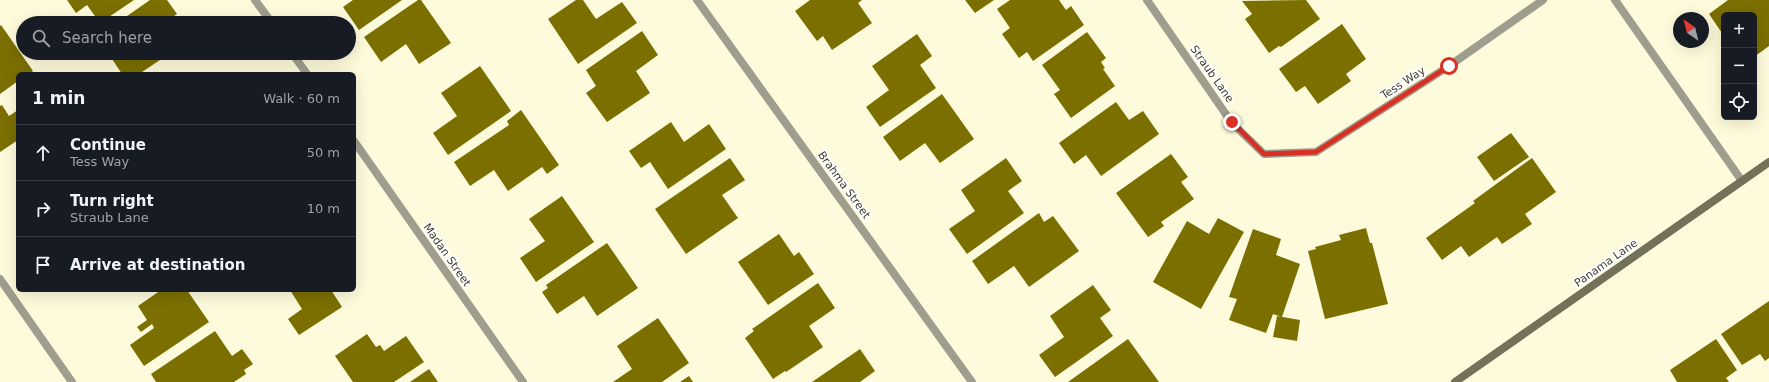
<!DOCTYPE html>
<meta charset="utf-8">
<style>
body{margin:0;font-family:"DejaVu Sans",sans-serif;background:#242831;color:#f1f3f6}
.controls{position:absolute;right:12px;top:12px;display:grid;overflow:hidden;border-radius:6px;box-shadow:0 4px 16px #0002}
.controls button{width:36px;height:36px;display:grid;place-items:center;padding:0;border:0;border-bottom:1px solid #363941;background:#171b24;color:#f1f3f6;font:20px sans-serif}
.compass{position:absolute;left:1673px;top:12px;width:36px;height:36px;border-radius:50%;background:#171b24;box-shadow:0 4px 16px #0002;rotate:325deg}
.stop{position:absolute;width:12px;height:12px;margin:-9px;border:3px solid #d93025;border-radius:50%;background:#fff}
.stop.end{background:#d93025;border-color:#fff;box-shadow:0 1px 4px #0008}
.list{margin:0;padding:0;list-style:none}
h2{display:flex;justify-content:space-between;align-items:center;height:52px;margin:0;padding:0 16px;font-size:17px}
h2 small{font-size:13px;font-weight:400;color:#9ea1a6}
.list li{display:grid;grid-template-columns:26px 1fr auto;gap:12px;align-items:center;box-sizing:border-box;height:56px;padding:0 16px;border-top:1px solid #363941}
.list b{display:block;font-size:15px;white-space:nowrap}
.list p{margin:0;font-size:13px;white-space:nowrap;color:#9ea1a6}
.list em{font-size:13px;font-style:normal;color:#9ea1a6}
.icon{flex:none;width:22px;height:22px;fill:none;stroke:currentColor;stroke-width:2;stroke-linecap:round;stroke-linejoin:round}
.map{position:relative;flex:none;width:1769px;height:382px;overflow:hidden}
.search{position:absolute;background:#171b24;box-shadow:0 4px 16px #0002;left:16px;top:16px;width:340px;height:44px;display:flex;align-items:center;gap:10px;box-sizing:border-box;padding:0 14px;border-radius:22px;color:#9ea1a6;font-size:15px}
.panel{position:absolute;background:#171b24;box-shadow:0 4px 16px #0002;left:16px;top:72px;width:340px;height:220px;border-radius:6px}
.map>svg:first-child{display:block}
.building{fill:#7b6f00}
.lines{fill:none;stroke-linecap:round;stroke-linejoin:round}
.minor{stroke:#9f9d8e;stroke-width:8}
.secondary{stroke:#74715b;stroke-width:8}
.route{stroke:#d93025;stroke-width:5}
.labels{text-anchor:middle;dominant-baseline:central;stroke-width:4;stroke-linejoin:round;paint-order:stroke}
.street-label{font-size:11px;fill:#3f3d2e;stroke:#fff}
</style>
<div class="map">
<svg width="1769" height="382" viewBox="0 0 1769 382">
<rect width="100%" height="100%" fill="#fefbdc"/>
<path class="building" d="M67,0H134L100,23L87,5L76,13Z
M150,0H167L177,14L164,23H117Z
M353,0H402L359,30L343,7Z
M418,0H421L451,43L419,64L406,44L381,62L364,37Z
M576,0H583L596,19L622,2L637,23L578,64L548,19Z
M810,0H862L858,3L872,23L832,50L823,36L817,41L795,11Z
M965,0H994L975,13Z
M1010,0H1059L1066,10L1071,6L1084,25L1033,61L1027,52L1019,58L1002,34L1010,28L997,9Z
M1306,0L1320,19L1281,47L1279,46L1269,53L1245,19L1252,14L1242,1Z
M1728,0H1769V46L1754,57V15H1724V36L1709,14Z
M1342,24L1366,59L1346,74L1351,81L1318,104L1305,86L1296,92L1279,69Z
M1,25L33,71L29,74H18V81L0,94V26Z
M642,31L658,55L636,71L650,93L607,122L586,93L596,86L586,70Z
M1087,32L1106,58L1101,62L1105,68L1103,69L1115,86L1071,118L1054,94L1060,90L1042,65Z
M917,34L932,56L920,65L936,88L880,127L866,107L889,90L872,66Z
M108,53H164L166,56L139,74H122Z
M480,66L511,111L448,155L433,133L457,116L441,93Z
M942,94L974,139L940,163L925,143L900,161L883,137Z
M1116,102L1129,120L1143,111L1159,134L1101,176L1086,155L1074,164L1059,143Z
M2,105L9,116L18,110V140L0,152V106Z
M521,110L559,165L547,174L542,167L508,191L494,170L470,186L454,162L509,125L507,121Z
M671,122L684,142L709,124L726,149L668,189L650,162L641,168L629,151Z
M1511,133L1529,157L1494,181L1477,157Z
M1171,154L1188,177L1181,182L1194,199L1161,222L1164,226L1148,237L1116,193Z
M730,158L745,180L722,195L738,218L686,254L655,209Z
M1006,158L1022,181L1008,191L1024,213L967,254L949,229L975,211L961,190Z
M1532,158L1556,192L1525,214L1532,224L1502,244L1497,237L1469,257L1461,246L1442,260L1426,238L1475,203L1473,201Z
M562,196L594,242L536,282L520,258L545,241L529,219Z
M1039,213L1044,222L1053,216L1079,251L1029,287L1014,266L988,284L972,261Z
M1218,218L1244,232L1201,309L1153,282L1187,221L1209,234Z
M1366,228L1370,243H1372L1388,304L1325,319L1308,251L1316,249L1315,247L1341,240L1339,235Z
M1253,229L1281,239L1276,255L1300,264L1282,317L1273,314L1266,333L1229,320L1237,299L1229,297Z
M779,234L794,256L799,252L814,274L768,305L738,262Z
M607,243L638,288L597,316L584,296L557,314L542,292L548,288L546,285Z
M818,283L835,308L809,326L823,347L786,372L785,371L773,379L745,338L754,331L752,329Z
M1093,285L1111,310L1100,318L1113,336L1055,377L1039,355L1064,337L1050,316Z
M161,290H187L209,322L144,366L130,345L154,328L152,324L141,332L137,327L147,320L138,306Z
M290,290H331L342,307L299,335L288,319L302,309Z
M1769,301V358L1765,361L1760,354L1742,365L1721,334Z
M1277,316L1300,320L1297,341L1273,337Z
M658,318L689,363L662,382H613L632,369L617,346Z
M215,331L232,356L242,349L253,364L244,370L246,374L234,382H156L151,374Z
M367,334L376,347L380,345L384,351L406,336L424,362L394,382H353L335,356Z
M1128,339L1159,382H1068Z
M1716,339L1737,370L1726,378L1729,382H1677L1670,370Z
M860,349L875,371L860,382H812Z
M429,369L438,382H410Z
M689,376L693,382H680Z"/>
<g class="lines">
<path class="minor" d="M255,0L272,23
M697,0L972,382
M1147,0L1232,123L1264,154L1316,152L1449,66L1543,0
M1615,0L1742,181
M292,53L307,74
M354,141L523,382
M0,279L72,382"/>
<path class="secondary" d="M1455,382L1769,162"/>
</g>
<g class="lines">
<path class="route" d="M1232,122L1264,154L1316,152L1449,66"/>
</g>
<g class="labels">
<g class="street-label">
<text transform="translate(1212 74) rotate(55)">Straub Lane</text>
<text transform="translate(1403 83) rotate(-33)">Tess Way</text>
<text transform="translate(844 185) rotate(54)">Brahma Street</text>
<text transform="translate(447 255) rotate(55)">Madan Street</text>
<text transform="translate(1606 263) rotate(-35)">Panama Lane</text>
</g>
</g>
</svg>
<div class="controls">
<button>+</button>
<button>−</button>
<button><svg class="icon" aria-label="locate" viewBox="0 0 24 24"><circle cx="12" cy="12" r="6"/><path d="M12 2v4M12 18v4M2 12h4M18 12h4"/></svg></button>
</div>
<svg class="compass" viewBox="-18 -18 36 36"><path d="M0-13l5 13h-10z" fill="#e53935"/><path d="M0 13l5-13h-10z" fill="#9ea1a6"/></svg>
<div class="stop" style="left:1449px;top:66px"></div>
<div class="stop end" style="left:1232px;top:122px"></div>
<div class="search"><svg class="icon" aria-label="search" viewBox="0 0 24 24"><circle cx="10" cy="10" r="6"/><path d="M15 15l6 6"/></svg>Search here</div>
<section class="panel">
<h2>1 min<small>Walk · 60 m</small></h2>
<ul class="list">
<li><svg class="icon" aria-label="ahead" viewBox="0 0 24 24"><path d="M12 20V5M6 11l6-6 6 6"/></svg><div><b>Continue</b><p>Tess Way</p></div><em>50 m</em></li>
<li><svg class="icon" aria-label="right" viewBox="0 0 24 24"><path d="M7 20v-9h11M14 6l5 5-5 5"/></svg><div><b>Turn right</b><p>Straub Lane</p></div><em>10 m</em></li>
<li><svg class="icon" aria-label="arrive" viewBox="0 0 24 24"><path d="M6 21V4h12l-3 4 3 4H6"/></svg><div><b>Arrive at destination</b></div></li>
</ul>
</section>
</div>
